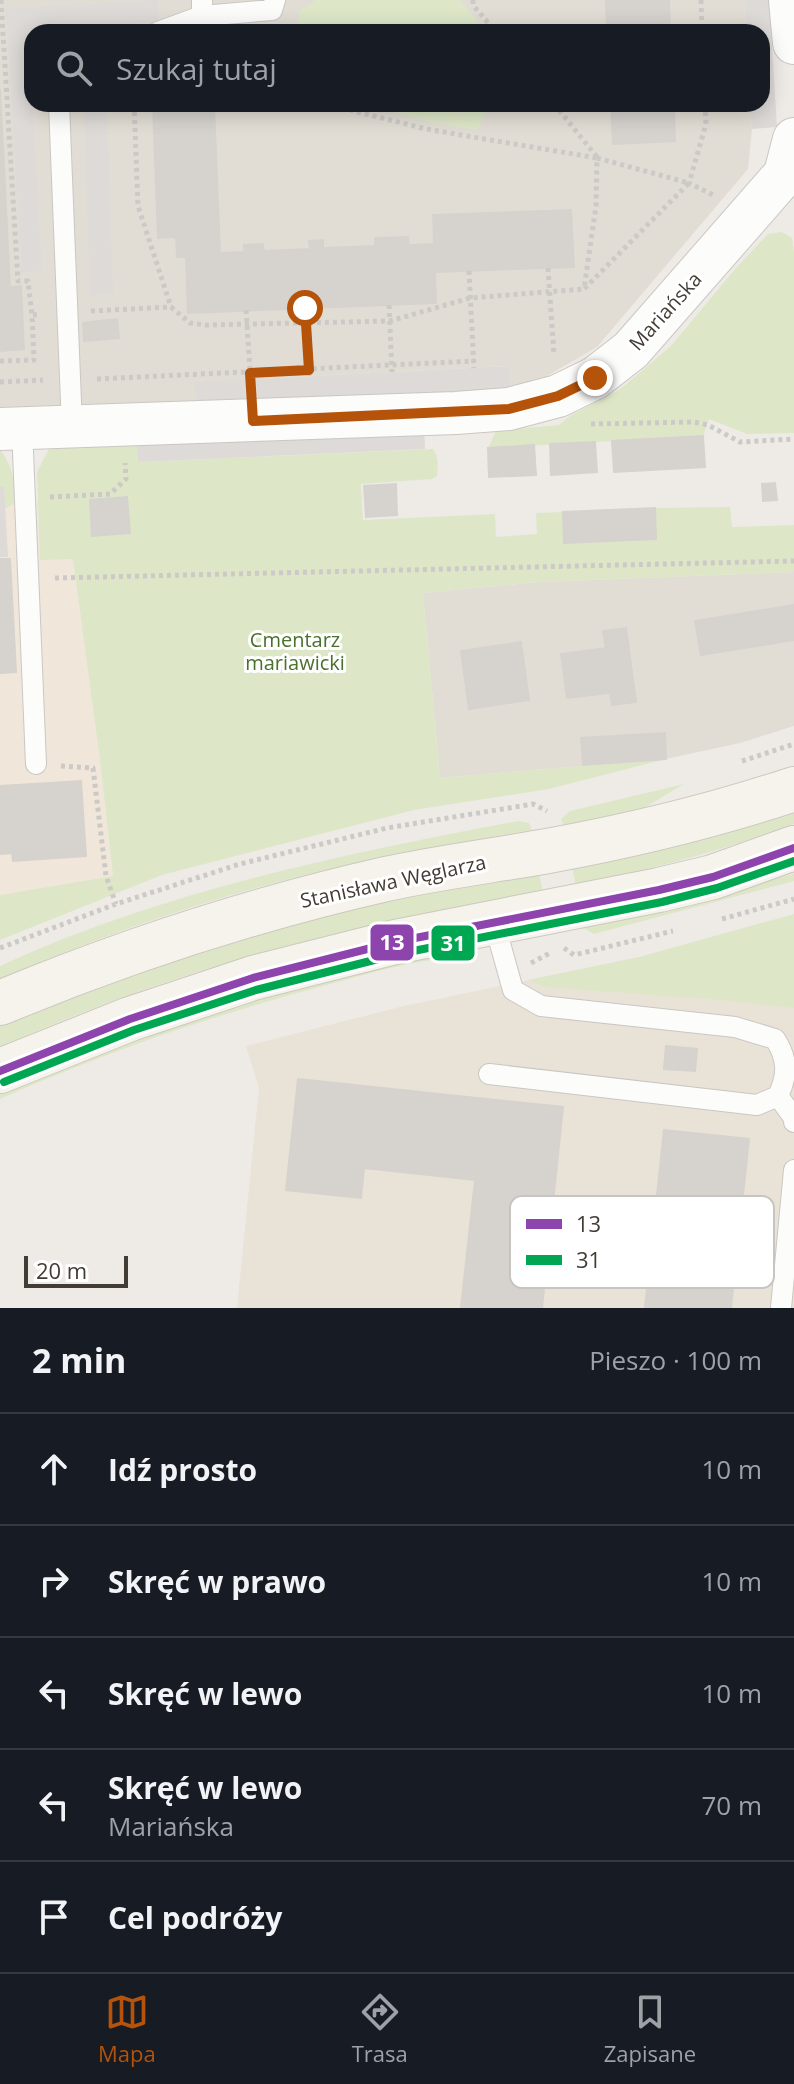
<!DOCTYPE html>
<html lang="pl">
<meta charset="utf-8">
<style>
body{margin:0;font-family:"Open Sans",sans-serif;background:#20242c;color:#f1f3f6}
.scale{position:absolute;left:24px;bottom:20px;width:104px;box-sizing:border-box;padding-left:8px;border:4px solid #433c34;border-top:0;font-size:22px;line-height:28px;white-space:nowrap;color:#433c34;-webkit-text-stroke:6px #fff;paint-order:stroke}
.stop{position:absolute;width:24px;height:24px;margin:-18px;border:6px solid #b45309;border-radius:50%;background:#fff}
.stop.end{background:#b45309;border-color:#fff;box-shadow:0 2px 8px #0008}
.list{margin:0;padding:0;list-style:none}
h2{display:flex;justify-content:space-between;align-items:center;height:104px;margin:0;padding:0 32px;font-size:34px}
h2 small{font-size:26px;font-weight:400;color:#9ea1a6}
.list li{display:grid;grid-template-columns:52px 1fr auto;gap:24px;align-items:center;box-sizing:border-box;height:112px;padding:0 32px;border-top:2px solid #363941}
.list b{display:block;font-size:30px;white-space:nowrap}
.list p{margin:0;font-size:26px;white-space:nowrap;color:#9ea1a6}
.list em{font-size:26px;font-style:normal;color:#9ea1a6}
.icon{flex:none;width:44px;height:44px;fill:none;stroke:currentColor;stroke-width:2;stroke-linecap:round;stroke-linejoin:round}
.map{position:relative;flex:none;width:794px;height:1308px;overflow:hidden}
.search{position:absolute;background:#171b24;box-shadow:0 4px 20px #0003;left:24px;right:24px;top:24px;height:88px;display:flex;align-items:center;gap:20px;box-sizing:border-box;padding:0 28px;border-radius:24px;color:#9ea1a6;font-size:30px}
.sheet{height:664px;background:#171b24}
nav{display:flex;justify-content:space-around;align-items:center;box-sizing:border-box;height:112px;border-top:2px solid #363941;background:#171b24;font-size:22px;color:#9ea1a6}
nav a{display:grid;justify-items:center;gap:4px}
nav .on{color:#b45309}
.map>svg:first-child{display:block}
.residential{fill:#e2ddd4}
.commercial{fill:#f1e6da}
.education{fill:#e9e2d6}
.green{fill:#dde7c8}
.parking{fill:#dddad7}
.building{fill:#d6d2ce;stroke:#d6d2cd;stroke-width:2}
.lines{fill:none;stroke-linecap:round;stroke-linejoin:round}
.lane-casing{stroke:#cac7c3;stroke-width:22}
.street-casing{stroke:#cac7c3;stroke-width:44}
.secondary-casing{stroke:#ccc8bf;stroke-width:46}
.path{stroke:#cccac6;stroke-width:5;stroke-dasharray:4 4;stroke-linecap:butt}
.lane{stroke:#fcfcfb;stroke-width:20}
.street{stroke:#fcfcfb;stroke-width:42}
.secondary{stroke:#f6f3ed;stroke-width:44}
.bus-1-casing{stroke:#fff;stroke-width:14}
.bus-2-casing{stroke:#fff;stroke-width:14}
.bus-1{stroke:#8e44ad;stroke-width:8}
.bus-2{stroke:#00a651;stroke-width:8}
.route{stroke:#b45309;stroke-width:10}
.labels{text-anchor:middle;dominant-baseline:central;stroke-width:6;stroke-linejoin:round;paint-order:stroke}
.street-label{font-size:20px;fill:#433c34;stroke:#fff}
.park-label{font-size:20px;fill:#49712b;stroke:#fff}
.key{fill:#fff;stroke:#c7c4c2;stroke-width:2}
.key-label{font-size:22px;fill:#433c34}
.line-badge{stroke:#fff;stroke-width:3}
.badge-label{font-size:22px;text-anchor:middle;font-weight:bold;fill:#fff}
</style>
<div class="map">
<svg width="794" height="1308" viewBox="0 0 794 1308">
<rect width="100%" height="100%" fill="#eeebe7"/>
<path class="residential" d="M0,0H744L746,32H32V104H750L752,129L748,169L597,347L528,387L510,389L508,366L258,379V402H245L243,380L196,405L0,413Z
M794,572V726L740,743L666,759L440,778L423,593L539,582Z"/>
<path class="commercial" d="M0,487H4L8,509L15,503L38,502L40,560L73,558L101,768L113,876L0,895Z"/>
<path class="education" d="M639,957L794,974V1308H237L259,1088L246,1046L404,1006Z"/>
<path class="green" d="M316,0H460L486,32H297L300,11Z
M366,104H488L478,130L434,123Z
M782,232L792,238L794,253V433L747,434L709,419L703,436L488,448L496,431L559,425L571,415L618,391L671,346L735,269L768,234Z
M136,437L138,462L433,449C439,458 438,465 437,476L432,479L361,484L363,520L495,514L496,537L537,534L536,513L563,512L565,543L656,539L655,508L730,507L732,527L794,525V572L539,582L423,593L440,778L666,759L549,789L414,810L162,875L0,940V895L113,876L101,768L73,559L40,560L37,472L50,447Z
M0,449C11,463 17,485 15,503L5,509L4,487H0Z
M684,784L644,808L564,826L561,819L570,811Z
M794,810V824C723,851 649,869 576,887L572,867Z
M518,821L529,823L532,830C483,839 432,847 383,857C252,884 122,926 0,979V966C163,891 343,854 518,821Z
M539,873L543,893C357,921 173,970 0,1047V1026C113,975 233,936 353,907C414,892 478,884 539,873Z
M794,874V881L594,934L583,928Z
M794,914V1008L722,1000L544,987L529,980L639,957Z
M461,950L472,957C421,957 372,973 323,986C211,1016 106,1052 0,1099V1094C147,1030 302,978 461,950Z"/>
<path class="parking" d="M157,0L158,22L28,30L42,271L21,272L6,9Z
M744,0H769L777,127L752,129L750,104H762V32H746Z
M293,26V32H220L219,29Z
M84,104H107L113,294L90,295Z
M509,366L510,389L258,402L257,379Z
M244,380L245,402L196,405L195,382Z
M424,424L425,449L138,462L136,437Z
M0,487H4L8,557H0Z"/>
<path class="building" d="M606,0H669L670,32H607Z
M0,89L10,287L0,288Z
M153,104H214L220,253L244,252V245L263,244L264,251L310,249L309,241L323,240V248L375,246V238L408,237L409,245L434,244L433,215L571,210L574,267L435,272L436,303L188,313L186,257H177L176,237L158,238Z
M611,104H674L675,141L613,144Z
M21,286L24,349L0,351V288Z
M117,319L119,338L84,341L83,323Z
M703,436L705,467L614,472L612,441Z
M595,442L597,472L551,475L550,444Z
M534,445L536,475L489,477L488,448Z
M775,483L777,500L763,501L762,484Z
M396,484L397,515L366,517L364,486Z
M127,497L130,533L92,536L90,500Z
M655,508L656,539L564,543L563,512Z
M0,559H10L16,672L0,673Z
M794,605V640L701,655L695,621Z
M626,628L636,702L612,705L610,693L567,698L561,654L606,648L603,631Z
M521,642L529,700L469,709L461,651Z
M665,733L666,759L583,765L581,738Z
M81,781L86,856L13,861L12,853L0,854V786Z
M666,1046L697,1049L695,1071L664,1069Z
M298,1079L563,1107L542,1308H461L475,1180L364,1168L361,1198L286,1190Z
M664,1130L749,1139L731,1308H645Z"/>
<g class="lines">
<defs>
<path id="lane" d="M202,16L272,10L275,0
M158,32L202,16V0
M59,104L72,427
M22,428L36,764
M489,1074L757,1105L778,1096C788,1075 788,1059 775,1039L735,1027L541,1006L513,990L494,922
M778,1096L794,1118V1122
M781,1308L794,1170"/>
<path id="street" d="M790,0L794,43
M0,429L456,413L509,409L558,396L595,378L631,350L785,174L794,139"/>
<path id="secondary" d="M0,1003C125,951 254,909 386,879C441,867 498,860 553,850C634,835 716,815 794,789
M0,1071L130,1019L253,978L395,942L659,890L713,877L794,848"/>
</defs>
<use href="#lane" class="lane-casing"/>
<use href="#street" class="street-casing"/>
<use href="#secondary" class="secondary-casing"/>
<path class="path" d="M1,0L18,281H28L32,315
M473,0V5L496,32
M701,0L702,32
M134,104L138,206L171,307
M326,104L426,129L597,158
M554,104L597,157
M705,104L706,124L689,183L715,196
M597,158L689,183L584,289L596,206Z
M548,268L554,355
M469,271L474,368
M389,305L392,372
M305,308L309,376
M246,310L251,384
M91,311L171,307L190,323L206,325L390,321L470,298L584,289
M0,361L34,360L32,315L41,314
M97,379L474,361
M0,382L43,380
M591,424L694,422L708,425L740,442L794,439
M50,497L110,494L126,479L125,463
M55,578L794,561
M742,761L794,744
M61,766L93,768L106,876L116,904
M722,919L794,899
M0,948L116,904L240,864L387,828L533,804L547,811
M564,948L574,955L673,931
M531,963L550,953"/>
<use href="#lane" class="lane"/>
<use href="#street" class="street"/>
<use href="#secondary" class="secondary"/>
<defs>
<path id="bus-1" d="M0,1071L130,1019L253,978L395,942L659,890L713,877L794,848"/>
<path id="bus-2" d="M4,1082L134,1030L256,990L398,954L662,902L717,888L794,861"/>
</defs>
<use href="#bus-1" class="bus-1-casing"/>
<use href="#bus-2" class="bus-2-casing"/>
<use href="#bus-1" class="bus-1"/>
<use href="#bus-2" class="bus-2"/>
</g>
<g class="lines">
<path class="route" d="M305,308L309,370L250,373L253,421L509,409L558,396L595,378"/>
</g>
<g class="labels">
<g class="street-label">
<text transform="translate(665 311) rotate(-48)">Mariańska</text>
<text transform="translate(393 881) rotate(-12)">Stanisława Węglarza</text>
</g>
<g class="park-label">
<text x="295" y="639">Cmentarz<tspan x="295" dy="23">mariawicki</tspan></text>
</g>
</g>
<rect x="510" y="1196" width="264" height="92" rx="12" class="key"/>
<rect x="526" y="1219" width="36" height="10" fill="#8e44ad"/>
<rect x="526" y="1255" width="36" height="10" fill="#00a651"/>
<g class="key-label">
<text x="576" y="1232">13</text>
<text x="576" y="1268">31</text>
</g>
<g class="line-badge">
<rect x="369" y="923" width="46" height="39" rx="8" fill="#8e44ad"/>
<rect x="430" y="924" width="46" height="38" rx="8" fill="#00a651"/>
</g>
<g class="badge-label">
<text x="392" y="950">13</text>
<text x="453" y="951">31</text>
</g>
</svg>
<div class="scale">20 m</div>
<div class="stop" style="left:305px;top:308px"></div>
<div class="stop end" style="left:595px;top:378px"></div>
<div class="search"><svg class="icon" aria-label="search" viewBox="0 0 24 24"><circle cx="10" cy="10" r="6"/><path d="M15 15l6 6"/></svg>Szukaj tutaj</div>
</div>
<section class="sheet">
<h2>2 min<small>Pieszo · 100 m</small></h2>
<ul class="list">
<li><svg class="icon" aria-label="ahead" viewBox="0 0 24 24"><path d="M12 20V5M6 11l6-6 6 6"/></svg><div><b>Idź prosto</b></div><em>10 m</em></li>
<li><svg class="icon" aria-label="right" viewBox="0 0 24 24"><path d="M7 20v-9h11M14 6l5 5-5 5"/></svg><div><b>Skręć w prawo</b></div><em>10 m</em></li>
<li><svg class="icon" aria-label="left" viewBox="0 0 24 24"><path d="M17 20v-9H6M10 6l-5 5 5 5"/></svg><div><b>Skręć w lewo</b></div><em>10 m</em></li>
<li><svg class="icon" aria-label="left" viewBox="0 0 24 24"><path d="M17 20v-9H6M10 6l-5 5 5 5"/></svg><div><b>Skręć w lewo</b><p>Mariańska</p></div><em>70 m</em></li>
<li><svg class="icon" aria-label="arrive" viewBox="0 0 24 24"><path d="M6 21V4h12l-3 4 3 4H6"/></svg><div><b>Cel podróży</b></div></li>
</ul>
</section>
<nav>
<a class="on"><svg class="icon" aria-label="map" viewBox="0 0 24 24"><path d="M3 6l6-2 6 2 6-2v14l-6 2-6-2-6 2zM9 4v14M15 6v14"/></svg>Mapa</a>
<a><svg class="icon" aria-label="directions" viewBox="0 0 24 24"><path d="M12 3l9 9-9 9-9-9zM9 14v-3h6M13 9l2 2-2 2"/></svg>Trasa</a>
<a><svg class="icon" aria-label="saved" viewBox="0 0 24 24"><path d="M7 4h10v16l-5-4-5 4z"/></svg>Zapisane</a>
</nav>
